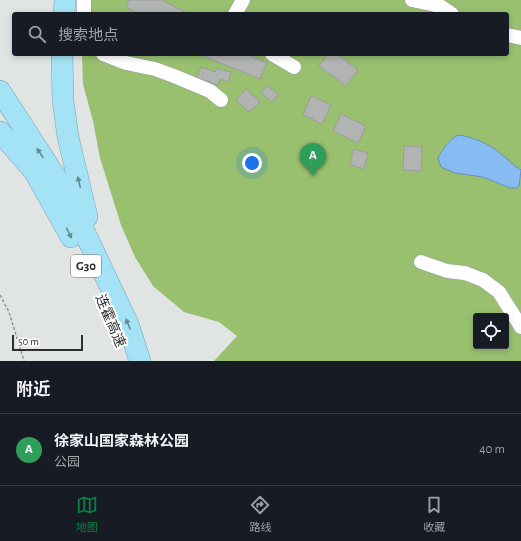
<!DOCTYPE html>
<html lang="zh">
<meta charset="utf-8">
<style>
body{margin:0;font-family:"Alegreya Sans","Noto Sans SC",sans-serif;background:#20242c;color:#f1f3f6}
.controls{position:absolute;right:12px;bottom:12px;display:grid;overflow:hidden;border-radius:4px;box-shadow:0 2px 6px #0003}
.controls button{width:36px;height:36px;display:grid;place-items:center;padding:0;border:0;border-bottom:1px solid #363941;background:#171b24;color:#f1f3f6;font:20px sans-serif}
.scale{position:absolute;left:12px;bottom:10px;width:71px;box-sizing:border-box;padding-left:4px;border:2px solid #2c2e2e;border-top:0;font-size:11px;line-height:14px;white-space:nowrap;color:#2c2e2e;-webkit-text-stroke:3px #fff;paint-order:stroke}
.you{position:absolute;left:252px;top:163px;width:14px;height:14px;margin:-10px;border:3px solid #fff;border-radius:50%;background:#1a73e8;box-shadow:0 0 0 6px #1a73e833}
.badge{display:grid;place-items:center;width:26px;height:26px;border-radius:50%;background:#0b8043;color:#fff;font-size:13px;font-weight:700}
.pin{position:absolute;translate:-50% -33px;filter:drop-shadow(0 1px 2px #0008)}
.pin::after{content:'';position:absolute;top:21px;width:14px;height:12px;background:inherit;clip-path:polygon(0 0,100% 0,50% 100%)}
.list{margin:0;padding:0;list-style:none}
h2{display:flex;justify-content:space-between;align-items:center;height:52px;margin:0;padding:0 16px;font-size:17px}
h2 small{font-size:13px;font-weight:400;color:#9ea1a6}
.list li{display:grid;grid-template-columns:26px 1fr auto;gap:12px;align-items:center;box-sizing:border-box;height:72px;padding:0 16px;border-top:1px solid #363941}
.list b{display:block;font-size:15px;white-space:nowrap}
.list p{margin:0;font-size:13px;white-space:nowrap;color:#9ea1a6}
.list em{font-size:13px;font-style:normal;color:#9ea1a6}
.icon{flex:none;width:22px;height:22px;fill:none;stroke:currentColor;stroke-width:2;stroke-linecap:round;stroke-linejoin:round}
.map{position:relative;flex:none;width:521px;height:361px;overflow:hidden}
.search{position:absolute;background:#171b24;box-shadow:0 2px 6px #0003;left:12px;right:12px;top:12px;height:44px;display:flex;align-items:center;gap:10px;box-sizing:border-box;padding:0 14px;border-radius:4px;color:#9ea1a6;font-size:15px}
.sheet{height:124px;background:#171b24}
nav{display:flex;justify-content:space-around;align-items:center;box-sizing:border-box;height:56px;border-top:1px solid #363941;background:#171b24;font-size:11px;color:#9ea1a6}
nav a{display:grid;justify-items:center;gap:2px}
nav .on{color:#0b8043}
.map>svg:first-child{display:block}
.green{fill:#98c06f;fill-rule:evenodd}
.water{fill:#86bcf1;stroke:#6b91b6}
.building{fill:#b1b4b2;stroke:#9a9d9b}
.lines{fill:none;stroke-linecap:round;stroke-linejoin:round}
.minor-casing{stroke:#949898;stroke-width:15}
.highway-casing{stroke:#7aa3af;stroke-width:22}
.path{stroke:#919493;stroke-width:1.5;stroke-dasharray:3 2;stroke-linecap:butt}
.minor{stroke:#fff;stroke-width:14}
.highway{stroke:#a4e2f5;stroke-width:21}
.oneway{fill:#688892}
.labels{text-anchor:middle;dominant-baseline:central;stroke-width:4;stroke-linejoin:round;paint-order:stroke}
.shield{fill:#fff;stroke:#6b6d6d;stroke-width:1}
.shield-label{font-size:13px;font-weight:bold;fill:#2c2e2e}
.street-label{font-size:14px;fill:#2c2e2e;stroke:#fff}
</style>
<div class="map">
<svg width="521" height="361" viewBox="0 0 521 361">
<rect width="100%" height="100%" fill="#e0e4e3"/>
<path class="green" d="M81,0H521V361H214L237,336L219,322L184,312L153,286L135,257L121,225L100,158L93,121L83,84L82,54H507V14H81ZM476,316H506V346H476Z"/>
<path class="water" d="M458,135C469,136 484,142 493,148C503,154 511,164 521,170L519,186L517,188H510L483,177L455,173L441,167L438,158C442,150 450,139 458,135Z"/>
<path class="building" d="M129,0H162L189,14H140L126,7Z
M198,54H246L267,63L260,79Z
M328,54H337L358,70L346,86L319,66Z
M201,67L215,72L217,68L231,72L228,82L220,79L218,85L197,78Z
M267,86L278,94L272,102L261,93Z
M246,89L260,102L249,112L236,100Z
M311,96L331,105L322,124L303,115Z
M341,114L366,126L358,143L333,131Z
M404,146L422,147L421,171L403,170Z
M353,149L368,153L364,169L350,165Z"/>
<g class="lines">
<defs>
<path id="minor" d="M412,0L440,6L452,14
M84,14V0
M235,14L243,0
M507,35L521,38
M103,54L126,63L155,69L174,76L210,91L221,100
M272,54L294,67
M421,262L447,271L465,273L483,280L499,292L521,327"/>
<path id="highway" d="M64,14L65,0
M62,54L63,101L68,137L87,217
M0,91L66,193L128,324L140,361
M0,132L35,172
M28,160L71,237"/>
</defs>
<use href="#minor" class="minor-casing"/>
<use href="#highway" class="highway-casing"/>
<path class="path" d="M0,295L9,312L24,361"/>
<use href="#minor" class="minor"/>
<use href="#highway" class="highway"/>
</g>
<defs><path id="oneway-solid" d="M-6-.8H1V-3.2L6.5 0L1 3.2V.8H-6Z"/></defs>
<g class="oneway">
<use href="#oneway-solid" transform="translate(40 153) rotate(-123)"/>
<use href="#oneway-solid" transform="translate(79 182) rotate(-103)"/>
<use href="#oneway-solid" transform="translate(69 233) rotate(64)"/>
<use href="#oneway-solid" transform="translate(128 324) rotate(-112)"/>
</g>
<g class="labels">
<rect class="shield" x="71" y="255" width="30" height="22" rx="3"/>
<g class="shield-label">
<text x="86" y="266">G30</text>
</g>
<g class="street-label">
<text transform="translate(110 321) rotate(67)">连霍高速</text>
</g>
</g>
</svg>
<div class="controls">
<button><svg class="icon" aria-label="locate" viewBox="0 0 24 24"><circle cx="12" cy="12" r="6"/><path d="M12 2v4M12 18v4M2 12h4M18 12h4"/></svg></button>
</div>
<div class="scale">50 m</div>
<div class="you"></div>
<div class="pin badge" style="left:313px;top:176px;background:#2e9e5b">A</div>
<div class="search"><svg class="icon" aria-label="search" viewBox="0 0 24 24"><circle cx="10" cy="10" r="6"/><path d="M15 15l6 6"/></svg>搜索地点</div>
</div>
<section class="sheet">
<h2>附近<small></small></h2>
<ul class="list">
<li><span class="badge" style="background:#2e9e5b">A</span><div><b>徐家山国家森林公园</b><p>公园</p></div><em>40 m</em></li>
</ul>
</section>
<nav>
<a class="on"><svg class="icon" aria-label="map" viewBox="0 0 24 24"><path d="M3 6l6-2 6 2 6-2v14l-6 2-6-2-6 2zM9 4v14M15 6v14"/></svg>地图</a>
<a><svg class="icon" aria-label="directions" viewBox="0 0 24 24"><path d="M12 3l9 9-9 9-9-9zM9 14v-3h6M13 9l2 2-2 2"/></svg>路线</a>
<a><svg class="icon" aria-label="saved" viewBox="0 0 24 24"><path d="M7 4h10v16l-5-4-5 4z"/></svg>收藏</a>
</nav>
